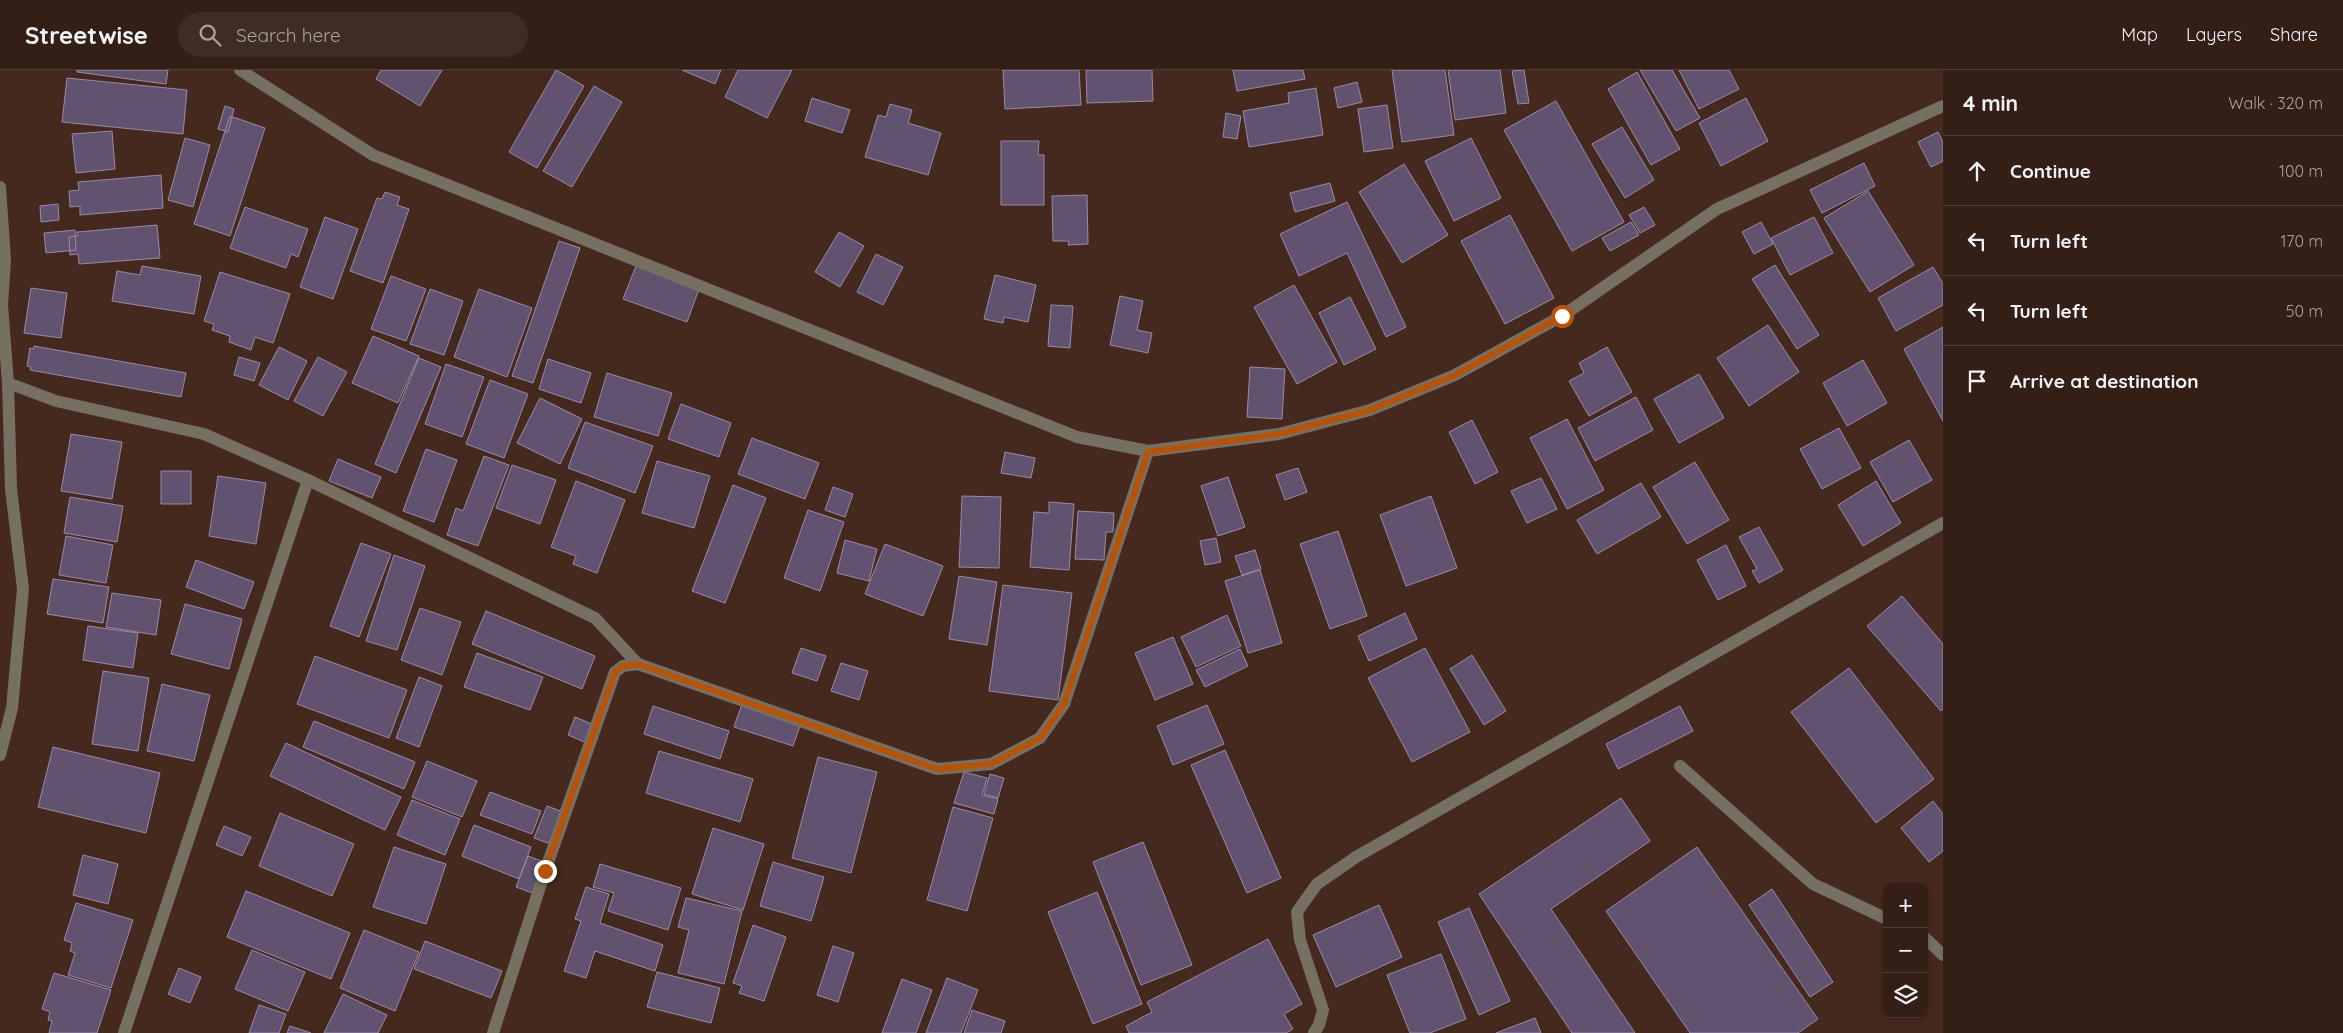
<!DOCTYPE html>
<meta charset="utf-8">
<style>
body{margin:0;font-family:Quicksand,sans-serif;background:#3f2c23;color:#f1f3f6}
.controls{position:absolute;right:15px;bottom:15px;display:grid;overflow:hidden;border-radius:10px;box-shadow:0 1px 4px #0004}
.controls button{width:45px;height:45px;display:grid;place-items:center;padding:0;border:0;border-bottom:1px solid #4e3d35;background:#341f16;color:#f1f3f6;font:25px sans-serif}
.stop{position:absolute;width:15px;height:15px;margin:-11px;border:4px solid #b45309;border-radius:50%;background:#fff}
.stop.end{background:#b45309;border-color:#fff;box-shadow:0 1px 5px #0008}
.list{margin:0;padding:0;list-style:none}
h2{display:flex;justify-content:space-between;align-items:center;height:65px;margin:0;padding:0 20px;font-size:21px}
h2 small{font-size:16px;font-weight:400;color:#a9a2a1}
.list li{display:grid;grid-template-columns:32px 1fr auto;gap:15px;align-items:center;box-sizing:border-box;height:70px;padding:0 20px;border-top:1px solid #4e3d35}
.list b{display:block;font-size:19px;white-space:nowrap}
.list em{font-size:16px;font-style:normal;color:#a9a2a1}
.icon{flex:none;width:28px;height:28px;fill:none;stroke:currentColor;stroke-width:2;stroke-linecap:round;stroke-linejoin:round}
.map{position:relative;flex:none;width:1943px;height:963px;overflow:hidden}
header{display:flex;align-items:center;gap:30px;box-sizing:border-box;height:70px;padding:0 25px;background:#341f16;border-bottom:1px solid #4e3d35}
header strong{font-size:24px}
nav{display:flex;gap:28px;margin-inline-start:auto;font-size:18px}
.search{width:350px;height:45px;background:#3f2c23;display:flex;align-items:center;gap:12px;box-sizing:border-box;padding:0 18px;border-radius:28px;color:#a9a2a1;font-size:19px}
main{display:flex}
aside{flex:1;background:#341f16}
.map>svg:first-child{display:block}
.building{fill:#61536f;stroke:#998aa8}
.lines{fill:none;stroke-linecap:round;stroke-linejoin:round}
.minor{stroke:#767063;stroke-width:12}
.route{stroke:#b45309;stroke-width:6}
</style>
<header>
<strong>Streetwise</strong>
<div class="search"><svg class="icon" aria-label="search" viewBox="0 0 24 24"><circle cx="10" cy="10" r="6"/><path d="M15 15l6 6"/></svg>Search here</div>
<nav><a>Map</a><a>Layers</a><a>Share</a></nav>
</header>
<main>
<div class="map">
<svg width="1943" height="963" viewBox="0 0 1943 963">
<rect width="100%" height="100%" fill="#46291e"/>
<path class="building" d="M77,0H168L166,14L77,2Z
M381,0H442L420,36L376,9Z
M556,0L584,16L537,98L509,82Z
M682,0H721L715,14Z
M738,0H792L767,48L725,27Z
M1003,0H1079L1081,35L1005,39Z
M1086,0H1152L1153,31L1087,33Z
M1233,0H1303L1305,9L1237,21Z
M1392,0H1445L1454,65L1402,72Z
M1448,0H1500L1506,43L1455,50Z
M1524,0L1529,33L1518,34L1512,1Z
M1640,0H1672L1700,48L1676,61Z
M1679,0H1729L1739,19L1699,39Z
M1637,2L1680,79L1651,95L1608,19Z
M67,8L187,20L183,64L62,52Z
M1357,12L1362,32L1338,38L1334,18Z
M594,16L622,32L572,117L543,101Z
M1316,18L1323,65L1249,77L1243,41L1289,33L1288,23Z
M812,28L850,40L842,63L805,51Z
M1746,28L1768,71L1721,96L1699,53Z
M1556,31L1624,152L1572,181L1504,60Z
M890,34L912,40L908,53L941,63L928,105L865,87L878,45L886,47Z
M1387,35L1393,78L1364,82L1358,39Z
M225,36L234,39L228,62L218,59Z
M1226,43L1241,46L1237,69L1223,67Z
M230,46L265,58L230,166L194,154Z
M1622,57L1654,110L1625,128L1592,74Z
M112,61L115,99L76,103L72,64Z
M1938,62L1943,72V91L1931,97L1918,72Z
M185,68L210,75L193,137L168,130Z
M1471,68L1501,128L1454,151L1425,91Z
M1001,71H1039L1038,85H1044V135H1001Z
M1864,93L1875,116L1822,143L1810,120Z
M1404,94L1448,165L1402,193L1359,122Z
M161,105L163,138L80,145V136L70,137L69,121L79,120L78,112Z
M1330,113L1335,131L1295,142L1290,123Z
M1868,121L1914,195L1870,222L1824,148Z
M385,122L400,127L397,135L409,139L383,213L350,201L377,128L382,129Z
M1087,125L1088,174L1068,175L1069,171H1053L1052,126Z
M1347,132L1406,257L1386,267L1347,183L1299,206L1280,164Z
M58,134L59,150L41,152L40,136Z
M245,137L308,159L298,187L291,184L286,198L230,178Z
M1644,137L1655,155L1640,163L1629,145Z
M1510,145L1554,228L1505,254L1461,171Z
M325,147L358,159L333,229L300,217Z
M1814,147L1833,183L1790,205L1771,168Z
M1631,152L1639,165L1610,181L1602,168Z
M1761,152L1773,174L1754,184L1742,162Z
M157,155L160,188L79,194L78,184L70,185L69,167L77,166V162Z
M75,160L76,180L46,183L44,163Z
M839,162L864,176L840,217L815,202Z
M559,171L580,178L533,313L512,306Z
M876,184L903,197L883,235L857,222Z
M1775,195L1819,265L1797,279L1752,209Z
M142,196L201,206L194,244L112,231L117,201L140,205Z
M636,196L699,219L687,252L623,229Z
M1933,197L1943,214V235L1896,261L1878,228Z
M220,202L290,224L273,273L255,267L251,280L229,272L230,266L212,260L214,254L204,251Z
M995,205L1036,215L1028,252L1004,247L1003,253L984,249Z
M391,206L426,219L406,271L371,259Z
M1294,215L1337,292L1297,314L1254,237Z
M31,218L67,223L61,268L24,263Z
M430,219L463,231L444,285L410,274Z
M479,219L532,238L507,307L454,287Z
M1120,226L1143,231L1137,260L1152,263L1148,283L1110,275Z
M1350,227L1376,279L1344,295L1319,243Z
M1051,235L1073,236L1070,278L1048,276Z
M1768,255L1799,302L1749,336L1717,288Z
M1943,257V351L1904,279Z
M373,266L419,286L398,333L352,313Z
M34,276L186,303L181,327L30,300L31,297L27,296L30,278L34,279Z
M279,277L307,291L288,330L259,315Z
M1607,277L1632,322L1589,346L1569,311L1584,303L1579,293Z
M239,287L260,293L254,311L234,305Z
M318,287L347,302L323,346L294,331Z
M419,288L441,297L396,403L375,394Z
M548,289L591,303L581,333L539,319Z
M1863,290L1887,333L1847,356L1823,313Z
M446,294L484,307L462,367L425,354Z
M1250,297L1285,299L1282,349L1247,347Z
M607,303L672,323L658,366L594,347Z
M1699,304L1724,348L1679,373L1654,329Z
M490,310L528,324L504,388L466,374Z
M1636,327L1653,360L1595,391L1578,358Z
M540,328L582,349L560,394L517,373Z
M681,334L731,353L719,387L668,369Z
M1567,349L1604,420L1567,439L1530,368Z
M1472,350L1498,402L1475,414L1449,362Z
M585,352L653,376L635,423L568,398Z
M1839,358L1861,398L1822,419L1800,379Z
M71,364L122,372L112,429L61,421Z
M752,368L819,393L805,429L738,404Z
M1909,370L1932,410L1893,432L1870,392Z
M426,379L457,390L434,452L403,441Z
M1005,382L1035,388L1031,408L1001,403Z
M484,386L509,395L478,476L447,465L456,438L463,441Z
M338,389L381,407L372,428L329,411Z
M657,391L710,406L694,458L642,443Z
M1695,392L1729,450L1687,474L1653,417Z
M512,395L556,410L540,454L496,438Z
M1298,398L1307,422L1285,430L1276,405Z
M161,401H191V434H161Z
M218,406L266,413L256,474L209,466Z
M1228,407L1245,457L1218,466L1201,416Z
M1541,408L1557,439L1527,453L1511,421Z
M576,411L625,430L597,503L573,494L576,486L551,477Z
M1876,411L1901,453L1863,476L1838,435Z
M1641,413L1661,447L1597,484L1577,450Z
M733,415L766,428L725,533L692,521Z
M833,417L853,424L845,447L825,440Z
M962,426L1001,427L999,498L959,497Z
M1431,426L1457,498L1406,516L1380,445Z
M70,427L123,436L117,472L64,463Z
M1049,432L1074,434L1069,500L1030,497L1034,442L1049,443Z
M808,440L844,452L820,521L784,508Z
M1078,441L1114,443L1113,462H1106L1104,490L1075,489Z
M1759,457L1783,500L1759,513L1752,501L1757,499L1739,467Z
M1338,461L1367,546L1330,559L1300,474Z
M66,466L113,475L106,513L59,505Z
M1216,468L1221,492L1205,495L1200,471Z
M845,470L877,479L869,511L837,503Z
M361,473L391,484L359,567L330,556Z
M885,474L943,496L923,546L865,524Z
M1726,475L1746,516L1718,530L1697,490Z
M1255,480L1261,499L1242,505L1235,486Z
M394,485L425,496L397,580L366,571Z
M196,490L254,512L244,539L186,517Z
M1260,500L1282,573L1248,583L1225,511Z
M959,506L997,512L987,575L949,569Z
M53,509L109,517L103,553L47,544Z
M1003,515L1072,523L1058,630L989,621Z
M112,523L161,530L156,565L106,557Z
M1902,526L1943,574V639L1941,641L1867,556Z
M185,534L242,549L229,599L171,584Z
M420,538L461,552L442,605L401,590Z
M486,541L595,586L582,619L472,574Z
M1405,543L1417,569L1369,591L1358,566Z
M1227,545L1241,576L1196,597L1181,567Z
M88,556L138,563L133,598L83,590Z
M1173,567L1193,614L1155,630L1135,583Z
M801,578L826,586L817,611L792,603Z
M1425,578L1470,662L1412,692L1368,608Z
M1240,579L1248,596L1205,617L1196,600Z
M477,583L543,607L530,640L464,617Z
M1472,585L1506,641L1484,655L1450,599Z
M315,586L407,620L389,668L297,634Z
M841,593L868,601L859,630L831,621Z
M1849,598L1934,709L1876,753L1791,642Z
M103,601L149,608L138,681L92,674Z
M419,607L442,616L419,677L396,668Z
M162,614L210,625L194,691L147,681Z
M742,634L801,653L793,676L734,657Z
M1207,635L1224,674L1173,695L1157,656Z
M653,636L729,661L720,689L644,664Z
M1680,636L1693,661L1618,699L1606,674Z
M575,647L594,655L587,673L568,665Z
M314,651L415,692L404,719L303,677Z
M286,673L401,727L385,760L270,706Z
M53,677L160,703L146,763L38,737Z
M1225,680L1281,808L1247,823L1191,695Z
M659,681L753,709L740,752L646,723Z
M818,687L877,702L851,803L792,788Z
M427,691L477,711L462,747L412,727Z
M964,702L987,708L982,725L998,729L994,744L954,733Z
M990,704L1004,708L998,728L984,724Z
M490,722L541,741L532,764L480,745Z
M1621,728L1650,771L1551,839L1635,963H1572L1479,824Z
M412,730L460,749L445,785L397,765Z
M1933,731L1943,744V781L1929,792L1901,758Z
M547,736L566,743L553,775L534,768Z
M953,737L993,748L967,841L927,830Z
M280,743L354,774L332,826L259,796Z
M474,755L531,777L519,809L462,786Z
M224,756L251,767L242,786L216,775Z
M713,758L764,774L743,840L692,824Z
M1143,772L1192,895L1141,915L1093,792Z
M394,777L446,794L426,854L373,837Z
M1697,777L1818,949L1798,963H1690L1606,841Z
M83,785L118,794L108,834L73,825Z
M528,786L547,793L535,824L516,817Z
M773,792L824,807L811,851L760,836Z
M600,794L681,818L668,860L608,841L614,823L593,817Z
M586,817L609,824L600,853L663,875L655,901L595,881L586,908L564,901L581,851L575,849Z
M1772,819L1833,912L1810,927L1749,835Z
M246,821L350,863L331,909L227,867Z
M1097,822L1142,934L1093,954L1048,842Z
M686,828L742,841L724,914L678,903L689,860L678,857Z
M76,833L133,850L111,918L68,905L75,883L70,881L72,873L64,870Z
M1379,835L1402,887L1336,917L1313,865Z
M1469,838L1510,931L1479,945L1438,852Z
M753,855L786,867L764,931L739,923L742,916L733,913Z
M364,860L419,882L395,941L340,918Z
M1268,869L1302,934L1284,944L1293,959L1286,963H1129L1126,956L1152,942L1147,932Z
M425,871L502,901L491,928L414,899Z
M833,876L854,883L838,932L817,925Z
M252,880L305,902L288,941L235,919Z
M1441,884L1466,949L1430,963H1410L1387,905Z
M179,898L201,907L190,933L168,924Z
M657,902L720,918L711,953L647,937Z
M54,903L111,920L97,963H49L52,951L48,950L50,942L42,939Z
M947,908L978,920L961,963H926Z
M902,909L932,920L916,963H882Z
M343,924L387,945L378,963H324Z
M259,935L286,944L279,963H249Z
M972,940L1005,951L1001,963H964Z
M1535,948L1541,963H1496Z
M290,956L311,963H287Z"/>
<g class="lines">
<path class="minor" d="M240,0L373,85L1077,367L1148,381L1279,364L1370,340L1455,305L1562,246L1717,139L1943,36
M0,117L5,190L2,235L8,313L11,419L23,519L12,638L0,685
M8,313L56,331L204,364L308,410L595,548L638,594
M1680,696L1813,814L1887,849
M1924,867L1943,885
M124,963L308,410
M493,963L545,801L615,602L623,596L638,594L937,699L991,694L1040,668L1064,634L1148,381
M1314,963L1319,955L1323,940L1300,870L1297,842L1317,814L1356,787L1943,453"/>
</g>
<g class="lines">
<path class="route" d="M545,801L615,602L623,596L638,594L937,699L991,694L1040,668L1064,634L1148,382L1279,364L1370,340L1455,305L1562,246"/>
</g>
</svg>
<div class="controls">
<button>+</button>
<button>−</button>
<button><svg class="icon" aria-label="layers" viewBox="0 0 24 24"><path d="M12 4l9 5-9 5-9-5zM3 14l9 5 9-5"/></svg></button>
</div>
<div class="stop" style="left:1562px;top:246px"></div>
<div class="stop end" style="left:545px;top:801px"></div>
</div>
<aside>
<h2>4 min<small>Walk · 320 m</small></h2>
<ul class="list">
<li><svg class="icon" aria-label="ahead" viewBox="0 0 24 24"><path d="M12 20V5M6 11l6-6 6 6"/></svg><div><b>Continue</b></div><em>100 m</em></li>
<li><svg class="icon" aria-label="left" viewBox="0 0 24 24"><path d="M17 20v-9H6M10 6l-5 5 5 5"/></svg><div><b>Turn left</b></div><em>170 m</em></li>
<li><svg class="icon" aria-label="left" viewBox="0 0 24 24"><path d="M17 20v-9H6M10 6l-5 5 5 5"/></svg><div><b>Turn left</b></div><em>50 m</em></li>
<li><svg class="icon" aria-label="arrive" viewBox="0 0 24 24"><path d="M6 21V4h12l-3 4 3 4H6"/></svg><div><b>Arrive at destination</b></div></li>
</ul>
</aside>
</main>
